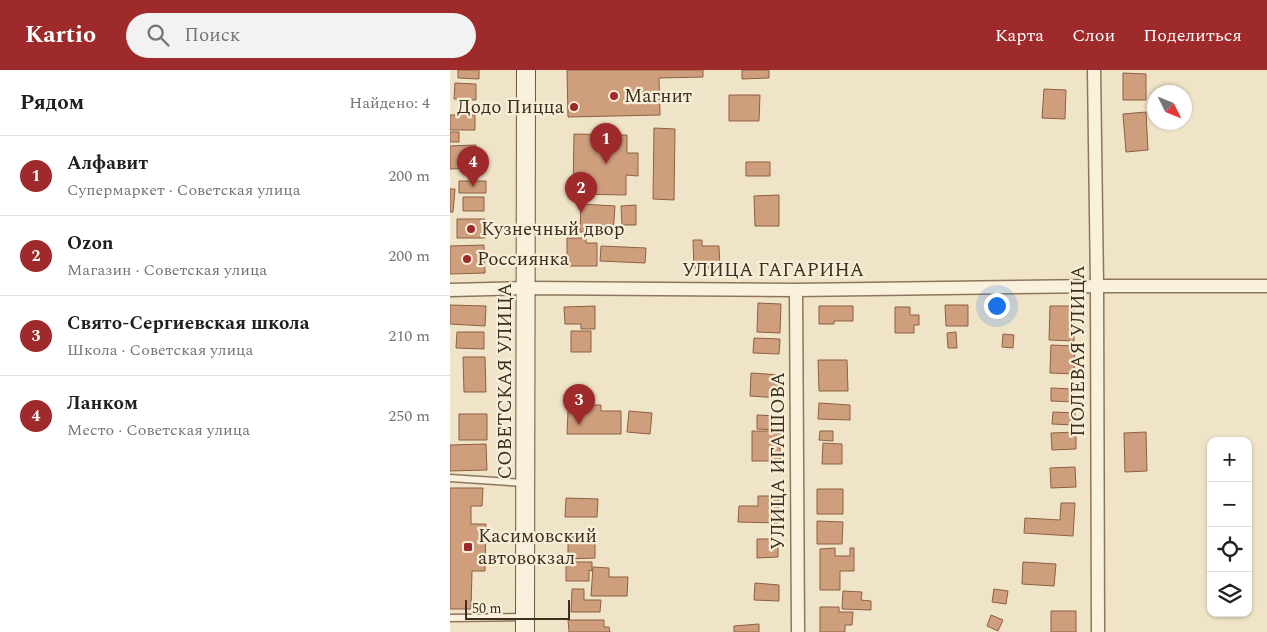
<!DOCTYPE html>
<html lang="ru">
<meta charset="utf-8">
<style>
body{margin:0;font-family:Spectral,serif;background:#f2f2f2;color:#202124}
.controls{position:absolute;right:15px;bottom:15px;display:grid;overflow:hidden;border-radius:10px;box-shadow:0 1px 4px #0004}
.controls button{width:45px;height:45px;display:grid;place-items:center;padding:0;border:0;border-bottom:1px solid #e0e0e0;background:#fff;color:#202124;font:25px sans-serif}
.compass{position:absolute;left:697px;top:15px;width:45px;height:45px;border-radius:50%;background:#fff;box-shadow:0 1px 4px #0004;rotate:133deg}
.scale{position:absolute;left:15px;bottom:12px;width:105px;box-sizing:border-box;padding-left:5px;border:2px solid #3d2e20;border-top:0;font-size:14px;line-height:18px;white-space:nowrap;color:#3d2e20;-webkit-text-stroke:4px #f7eed8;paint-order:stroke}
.you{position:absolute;left:546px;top:235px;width:18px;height:18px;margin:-12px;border:4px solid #fff;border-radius:50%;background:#1a73e8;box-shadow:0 0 0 8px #1a73e833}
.badge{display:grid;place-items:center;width:32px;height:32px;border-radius:50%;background:#9e2a2b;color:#fff;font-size:16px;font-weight:700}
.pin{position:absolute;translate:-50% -41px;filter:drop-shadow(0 1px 2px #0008)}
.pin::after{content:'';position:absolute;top:26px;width:18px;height:15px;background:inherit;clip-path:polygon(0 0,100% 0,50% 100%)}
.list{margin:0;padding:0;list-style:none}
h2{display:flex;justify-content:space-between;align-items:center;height:65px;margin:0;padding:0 20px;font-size:21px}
h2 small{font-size:16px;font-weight:400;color:#757577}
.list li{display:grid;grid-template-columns:32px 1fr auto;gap:15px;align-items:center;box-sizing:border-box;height:80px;padding:0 20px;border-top:1px solid #e0e0e0}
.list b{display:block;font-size:19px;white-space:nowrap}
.list p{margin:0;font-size:16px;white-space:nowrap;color:#757577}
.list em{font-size:16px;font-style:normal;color:#757577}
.icon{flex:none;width:28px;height:28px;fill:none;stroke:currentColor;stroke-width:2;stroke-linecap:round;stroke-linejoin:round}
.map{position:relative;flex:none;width:817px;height:562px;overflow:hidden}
header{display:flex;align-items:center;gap:30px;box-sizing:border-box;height:70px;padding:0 25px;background:#9e2a2b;color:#fff}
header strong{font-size:24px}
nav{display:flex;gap:28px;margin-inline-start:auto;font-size:18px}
.search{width:350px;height:45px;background:#f2f2f2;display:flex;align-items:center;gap:12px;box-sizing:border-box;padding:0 18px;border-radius:28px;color:#757577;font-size:19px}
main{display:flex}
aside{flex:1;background:#fff}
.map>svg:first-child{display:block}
.building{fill:#cf9f7d;stroke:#8d5f41}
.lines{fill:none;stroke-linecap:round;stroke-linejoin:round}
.service-casing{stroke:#8d765c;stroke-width:9}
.minor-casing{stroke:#8d765c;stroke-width:15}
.secondary-casing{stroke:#6f573f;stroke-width:20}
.service{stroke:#faf1dc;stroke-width:6}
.minor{stroke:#faf1dc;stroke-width:12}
.secondary{stroke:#faf1dc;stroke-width:18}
.poi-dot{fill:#9e2a2b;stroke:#f7eed8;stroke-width:2}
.labels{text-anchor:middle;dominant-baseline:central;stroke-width:4.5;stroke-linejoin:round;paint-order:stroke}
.poi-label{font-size:19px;fill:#3d2e20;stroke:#f7eed8;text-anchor:start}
.street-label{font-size:19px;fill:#3d2e20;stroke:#f7eed8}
</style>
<header>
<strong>Kartio</strong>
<div class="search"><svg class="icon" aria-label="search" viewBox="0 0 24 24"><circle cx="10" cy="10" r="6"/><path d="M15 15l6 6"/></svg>Поиск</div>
<nav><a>Карта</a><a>Слои</a><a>Поделиться</a></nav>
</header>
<main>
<aside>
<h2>Рядом<small>Найдено: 4</small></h2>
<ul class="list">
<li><span class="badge">1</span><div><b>Алфавит</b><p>Супермаркет · Советская улица</p></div><em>200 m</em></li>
<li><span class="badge">2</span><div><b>Ozon</b><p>Магазин · Советская улица</p></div><em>200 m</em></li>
<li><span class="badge">3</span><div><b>Свято-Сергиевская школа</b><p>Школа · Советская улица</p></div><em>210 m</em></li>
<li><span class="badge">4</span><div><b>Ланком</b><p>Место · Советская улица</p></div><em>250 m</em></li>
</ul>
</aside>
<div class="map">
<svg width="817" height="562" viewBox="0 0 817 562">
<rect width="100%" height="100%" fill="#f0e4c8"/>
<path class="building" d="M8,0H29V9L8,8Z
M117,0H253V7L209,8L210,45L118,47Z
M292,0H319V8L292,9Z
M673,3L696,4V30H673Z
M5,13L26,14V30L4,29Z
M594,19L616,20L615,49L592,48Z
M279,25H310L309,51H279Z
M696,42L698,80L676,82L673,44Z
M0,45H25V60H0Z
M204,58L225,59L224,130L203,129Z
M0,62H9V72H0Z
M124,64L177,65V83H188V106L176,105V125L123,124Z
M26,75L27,98L0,99V76Z
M296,92H320V106H296Z
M9,111H36V123H9Z
M0,119H5L3,142H0Z
M329,125V156H305L304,126Z
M13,127H34V141H13Z
M131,134L165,136L163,164L130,162Z
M186,135V155H172L171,136Z
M7,149H35V168H7Z
M117,168H136V173H147V196H117Z
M243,170H252V176H269L270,198H244Z
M34,175L35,203L0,204V176Z
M151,176L196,178L195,193L150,191Z
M308,233L331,234L330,263L307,262Z
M0,235L36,236L35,256L0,254Z
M495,235H518V256H496Z
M145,236V259H131V254H115L114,237Z
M369,236H403V251H384V254H369Z
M600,236H624V271L599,270Z
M445,237H460V245H469V255H464V263H445Z
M121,261H141V282H121Z
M7,262H34V279L6,278Z
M506,262L507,278H498L497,263Z
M553,264L564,265L563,278L552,277Z
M304,268L330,269L329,284L303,283Z
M601,275L625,276L624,304L600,303Z
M13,287H35L36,322H14Z
M368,290H397L398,321H369Z
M301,303L331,305L330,328L300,326Z
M601,318L623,319V332L601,331Z
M369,333L400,335V350L368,349Z
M138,335H151V341H171V364H117L118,341H138Z
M179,341L202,343L200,364L177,362Z
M603,342L625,343L624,355L602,354Z
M9,344H37V370H9Z
M307,345L329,346V360L307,359Z
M302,361H330V391H302Z
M370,361H383V371L369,370Z
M626,362V379L602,380L601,363Z
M696,362L697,401L675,402L674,363Z
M373,373L392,374V394H372Z
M36,374L37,400L0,401V375Z
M625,397L626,417L601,418L600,398Z
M0,418H33L32,436H21V454H36L35,501H22L21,539H0Z
M367,419H393V444H367Z
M308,426H329L328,453L288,452L289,436H308Z
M116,428L148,429L147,447H115Z
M611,433H625L623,466L574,463L575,448L610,450Z
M367,451L393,452L392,474H367Z
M137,466V471H145V488L118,489V467Z
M307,469H328V487L307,488Z
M385,478V486H400V478H404V501H390V520H370V479Z
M116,492H142V501L139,500V511H116Z
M573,492L606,494L604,516L572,514Z
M143,497L159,498V507H178L177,526H141Z
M305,513L329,515V531L304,530Z
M122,519H134V530H151L150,542H121Z
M544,519L558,521L556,534L542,532Z
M393,521L412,522L411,530L421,531V540L392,539Z
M370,537H389V542H403L402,555H395V562H370Z
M601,541H626V562H601Z
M541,545L553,550L548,561L537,556Z
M118,550H154V557H159L160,562H119Z
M309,554V562H284V556Z"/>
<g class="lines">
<defs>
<path id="service" d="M0,408L74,413
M0,548L74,547"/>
<path id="minor" d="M644,0L647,216L648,562
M0,220L77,218L346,220L647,216H817
M346,220L348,562"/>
<path id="secondary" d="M75,562L76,0"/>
</defs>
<use href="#service" class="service-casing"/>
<use href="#minor" class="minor-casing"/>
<use href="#secondary" class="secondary-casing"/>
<use href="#service" class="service"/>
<use href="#minor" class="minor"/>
<use href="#secondary" class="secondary"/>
</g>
<g class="poi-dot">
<circle cx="164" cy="26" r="5"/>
<circle cx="124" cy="37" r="5"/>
<circle cx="21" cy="159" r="5"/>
<circle cx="17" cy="189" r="5"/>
<rect x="13" y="472" width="10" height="10" rx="2.5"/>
</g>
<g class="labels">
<g class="poi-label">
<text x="174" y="26">Магнит</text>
<text x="114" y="37" text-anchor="end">Додо Пицца</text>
<text x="31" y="159">Кузнечный двор</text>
<text x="27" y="189">Россиянка</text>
<text x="28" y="466">Касимовский<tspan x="28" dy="22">автовокзал</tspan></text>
</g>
<g class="street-label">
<text x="323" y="200">УЛИЦА ГАГАРИНА</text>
<text transform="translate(628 281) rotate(-90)">ПОЛЕВАЯ УЛИЦА</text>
<text transform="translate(55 311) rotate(-90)">СОВЕТСКАЯ УЛИЦА</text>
<text transform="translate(328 391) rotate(-90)">УЛИЦА ИГАШОВА</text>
</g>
</g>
</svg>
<div class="controls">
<button>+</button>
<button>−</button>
<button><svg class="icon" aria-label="locate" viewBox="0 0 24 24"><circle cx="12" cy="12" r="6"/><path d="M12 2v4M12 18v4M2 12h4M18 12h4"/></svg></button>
<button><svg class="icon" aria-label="layers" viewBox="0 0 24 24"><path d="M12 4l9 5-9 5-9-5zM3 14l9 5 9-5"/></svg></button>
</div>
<svg class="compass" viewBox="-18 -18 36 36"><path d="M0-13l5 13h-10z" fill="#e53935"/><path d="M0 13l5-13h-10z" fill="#757577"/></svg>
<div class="scale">50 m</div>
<div class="you"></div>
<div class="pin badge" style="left:156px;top:94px">1</div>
<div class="pin badge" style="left:131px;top:143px">2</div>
<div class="pin badge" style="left:129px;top:355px">3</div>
<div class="pin badge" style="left:23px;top:117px">4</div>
</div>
</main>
